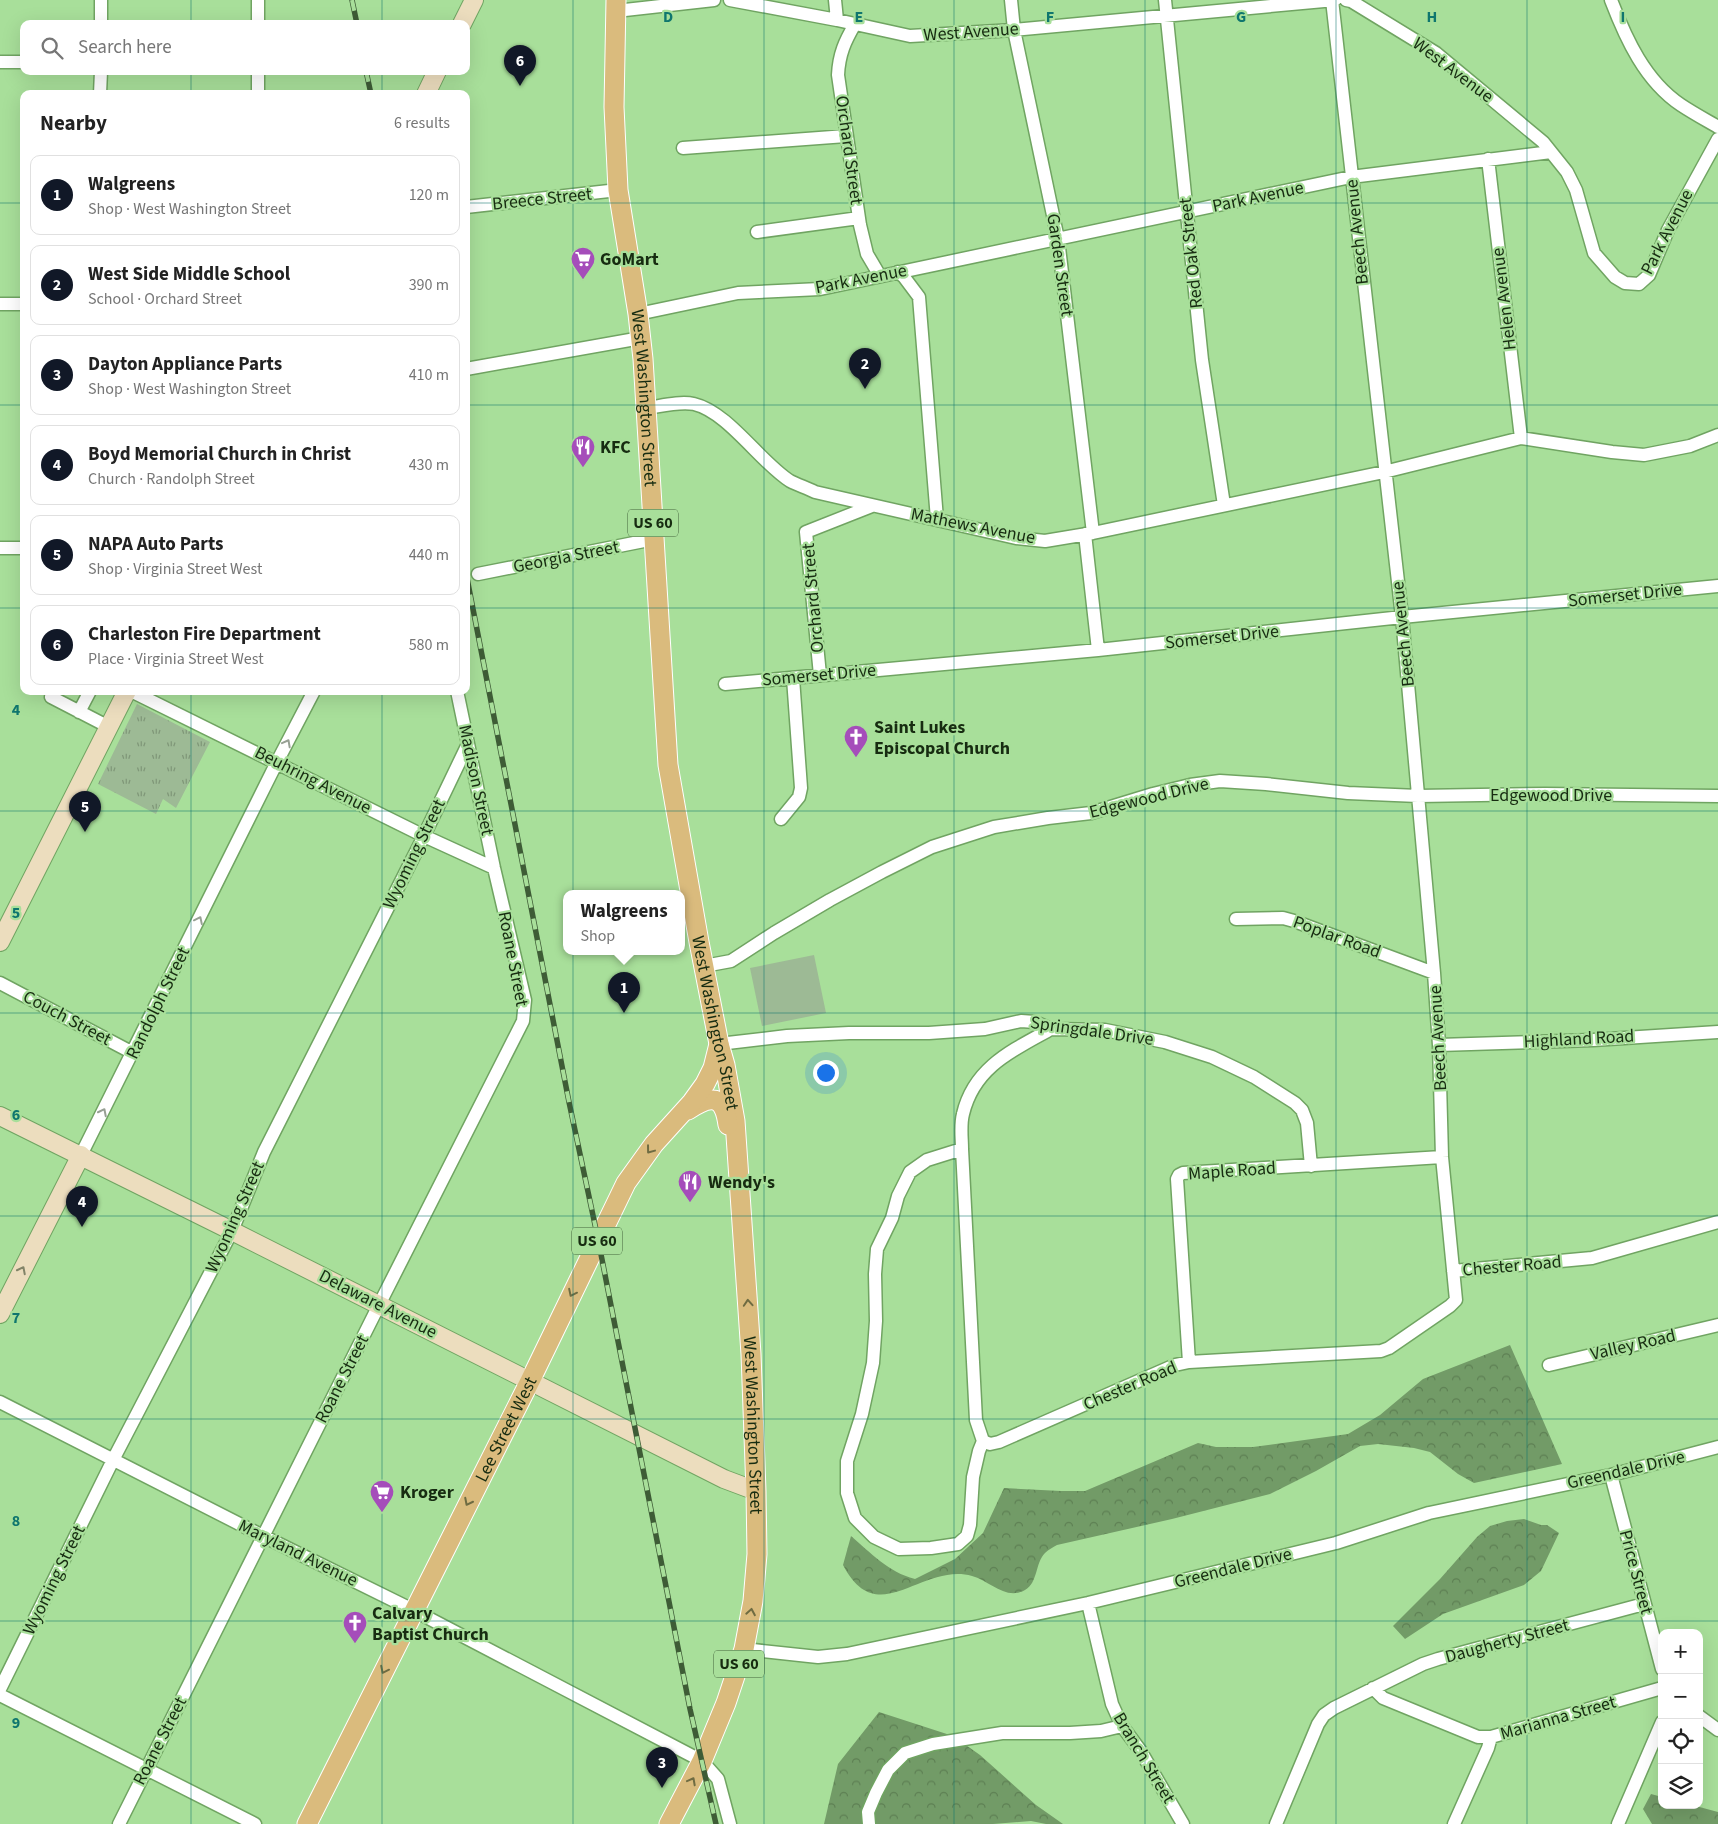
<!DOCTYPE html>
<meta charset="utf-8">
<style>
body{margin:0;font-family:"Source Sans 3",sans-serif;background:#f6f6f6;color:#222}
.controls{position:absolute;right:15px;bottom:15px;display:grid;overflow:hidden;border-radius:10px;box-shadow:0 5px 20px #0002}
.controls button{width:45px;height:45px;display:grid;place-items:center;padding:0;border:0;border-bottom:1px solid #e0e0e0;background:#fff;color:#222;font:25px sans-serif}
.you{position:absolute;left:825px;top:1072px;width:18px;height:18px;margin:-12px;border:4px solid #fff;border-radius:50%;background:#1a73e8;box-shadow:0 0 0 8px #1a73e833}
.badge{display:grid;place-items:center;width:32px;height:32px;border-radius:50%;background:#111827;color:#fff;font-size:16px;font-weight:700}
.pin{position:absolute;translate:-50% -41px;filter:drop-shadow(0 1px 2px #0008)}
.pin::after{content:'';position:absolute;top:26px;width:18px;height:15px;background:inherit;clip-path:polygon(0 0,100% 0,50% 100%)}
.popup{position:absolute;left:563px;top:890px;width:122px;height:65px;box-sizing:border-box;display:grid;place-content:center;border-radius:10px;background:#fff;filter:drop-shadow(0 1px 4px #0005);font-size:16px;white-space:nowrap;color:#767676}
.popup b{font-size:19px;color:#222}
.popup::after{content:'';position:absolute;left:50%;top:100%;margin-left:-10px;border:10px solid transparent;border-top-color:#fff}
.list{margin:0;padding:0;list-style:none}
h2{display:flex;justify-content:space-between;align-items:center;height:65px;margin:0;padding:0 20px;font-size:21px}
h2 small{font-size:16px;font-weight:400;color:#767676}
.list li{display:grid;grid-template-columns:32px 1fr auto;gap:15px;align-items:center;box-sizing:border-box;height:80px;margin:0 10px 10px;padding:0 10px;border:1px solid #e0e0e0;border-radius:10px}
.list b{display:block;font-size:19px;white-space:nowrap}
.list p{margin:0;font-size:16px;white-space:nowrap;color:#767676}
.list em{font-size:16px;font-style:normal;color:#767676}
.icon{flex:none;width:28px;height:28px;fill:none;stroke:currentColor;stroke-width:2;stroke-linecap:round;stroke-linejoin:round}
.map{position:relative;flex:none;width:1718px;height:1824px;overflow:hidden}
.search{position:absolute;background:#fff;box-shadow:0 5px 20px #0002;left:20px;top:20px;width:450px;height:55px;display:flex;align-items:center;gap:12px;box-sizing:border-box;padding:0 18px;border-radius:10px;color:#767676;font-size:19px}
.panel{position:absolute;background:#fff;box-shadow:0 5px 20px #0002;left:20px;top:90px;width:450px;height:605px;border-radius:10px}
.map>svg:first-child{display:block}
.grass{fill:url(#grass-tufts)}
.forest{fill:url(#forest-crowns)}
.park{fill:#9dba95}
.lines{fill:none;stroke-linecap:round;stroke-linejoin:round}
.street-casing{stroke:#70a462;stroke-width:15}
.secondary-casing{stroke:#70a462;stroke-width:20}
.primary-casing{stroke:#fff;stroke-width:21}
.street{stroke:#fff;stroke-width:12}
.secondary{stroke:#ecddbe;stroke-width:18}
.primary{stroke:#dabb7d;stroke-width:19}
.rail-casing{stroke:#3e5c36;stroke-width:5.5}
.rail{stroke:#a8df9a;stroke-width:4;stroke-dasharray:11;stroke-linecap:butt}
.oneway{stroke:#97a094}
.oneway2{stroke:#6f6c42}
.oneway3{stroke:#828468}
.grid{fill:none;stroke:#0f766e;stroke-width:1;stroke-opacity:0.55}
.labels{text-anchor:middle;dominant-baseline:central;stroke-width:4.5;stroke-linejoin:round;paint-order:stroke}
.shield{fill:#a8df9a;stroke:#42623a;stroke-width:1}
.shield-label{font-size:16px;font-weight:bold;fill:#172c11}
.street-label{font-size:18px;fill:#172c11;stroke:#a8df9a}
.poi-label{font-size:18px;font-weight:bold;fill:#172c11;stroke:#a8df9a;text-anchor:start}
.grid-label{font-size:16px;text-anchor:middle;font-weight:bold;fill:#0f766e;stroke:#a8df9a;stroke-width:4.5;stroke-linejoin:round;paint-order:stroke}
</style>
<div class="map">
<svg width="1718" height="1824" viewBox="0 0 1718 1824">
<defs>
<pattern id="grass-tufts" width="24" height="20" patternUnits="userSpaceOnUse" patternTransform="scale(1.25)"><rect width="24" height="20" fill="#9dba95"/><path d="M3 7l-1-3M5 7V3M7 7l1-3M15 17l-1-3M17 17v-4M19 17l1-3" fill="none" stroke="#7f9778"/></pattern>
<pattern id="forest-crowns" width="20" height="18" patternUnits="userSpaceOnUse" patternTransform="scale(1.25)"><rect width="20" height="18" fill="#729b67"/><path d="M2 6a3 3 0 1 1 6 0M12 15a3 3 0 1 1 6 0" fill="none" stroke="#5d7f53"/></pattern>
</defs>
<rect width="100%" height="100%" fill="#a8df9a"/>
<path class="grass" d="M137,704L210,742L176,808L163,799L156,814L98,784Z"/>
<path class="forest" d="M1510,1345L1562,1464L1474,1483L1458,1474L1430,1452L1414,1448L1378,1444L1360,1446L1316,1471L1270,1494L1172,1519L1057,1545C1053,1547 1048,1550 1045,1553C1035,1563 1038,1583 1025,1590C1006,1601 990,1581 972,1576C921,1562 878,1632 843,1565L851,1536C871,1553 888,1572 915,1579L955,1559L983,1533L1004,1488L1061,1491H1085L1198,1443L1216,1447H1253L1348,1434L1380,1415L1423,1379Z
M1524,1519L1541,1525H1547L1559,1533L1541,1571L1524,1585L1443,1614L1405,1639L1393,1626L1440,1579L1477,1537L1490,1526L1507,1521Z
M879,1712L953,1736L980,1755L1036,1805L1063,1824H1046L1031,1821L993,1824H824L838,1764Z
M1651,1794L1662,1797V1805H1692L1718,1812V1824H1652L1643,1809Z"/>
<path class="park" d="M814,955L826,1013L762,1026L750,968Z"/>
<g class="lines">
<defs>
<path id="street" d="M258,0V24
M730,0L837,20L910,36L1014,30L1335,0
M835,0L837,20
M1011,0L1014,30L1058,239L1093,533
M1165,0L1202,360L1224,505
M1346,0L1351,1L1436,53L1543,142L1567,172L1576,190L1594,253L1615,277L1625,283L1639,284L1649,275L1668,230L1718,139
M1611,0C1626,39 1645,81 1681,105C1693,113 1706,120 1718,127
M616,11L714,0
M101,24V0
M855,24C845,41 839,54 838,75L860,225L867,254L880,276
M0,62H24
M100,94L101,71
M258,94V71
M683,148L846,136
M1488,159L1521,438
M466,207L618,190
M757,232L859,218
M898,272L904,277L919,297L937,519
M0,304H24
M638,314L738,293L820,289L1351,177L1551,152
M466,369L641,338
M647,408C661,406 680,401 694,404C728,412 760,462 790,481C798,485 807,488 815,492L1016,538L1045,541L1093,533L1384,472L1521,438L1612,452L1644,455L1690,446L1718,435
M1085,534L1098,650
M0,548H24
M478,574L654,539
M820,675L806,532L872,506
M725,684L1098,650L1402,617L1718,586
M54,691L51,697L109,727
M131,691L424,836L494,868
M79,712L90,691
M781,819L799,797L801,788L793,678
M1236,919L1283,918L1294,921L1434,973
M704,966L731,961L774,933L830,900L882,872L932,847L994,827L1048,818L1091,813L1153,794L1190,785L1220,781L1266,784L1348,793L1418,796L1545,794L1718,796
M0,983L133,1053
M1051,1029C1013,1050 974,1067 963,1114C960,1125 962,1138 962,1149L976,1420L983,1441L990,1444L999,1442L1175,1365L1189,1362L1381,1351L1389,1348L1450,1306L1456,1300L1442,1157L1439,1045L1434,973L1402,617L1332,0
M719,1044L787,1036L849,1033H929L985,1029L1021,1021L1035,1022L1051,1029L1105,1030L1165,1042L1212,1057L1254,1077L1295,1103L1302,1110L1307,1123L1311,1166
M1439,1045L1593,1040L1718,1032
M962,1149L927,1160L910,1172L898,1196L892,1218L877,1249L875,1274L876,1321L873,1363L862,1414L847,1461V1493L855,1518L874,1537L899,1549L931,1548L958,1544L967,1536L970,1525L973,1477L979,1451L983,1441
M81,1155L277,762L314,691
M1453,1271L1592,1258L1718,1222
M1189,1362L1177,1179L1179,1175L1183,1173L1442,1157
M1549,1365L1718,1325
M0,1402L263,1536L413,1610L702,1761L718,1779L730,1824
M1611,1475L1662,1669
M1088,1603L1112,1704L1122,1726L1140,1750L1183,1824
M744,1649L818,1657L847,1654L1088,1603L1336,1543L1429,1513L1611,1475L1718,1447
M1373,1688L1383,1698L1478,1737H1491L1662,1688
M0,1689L113,1460L232,1231L264,1152L420,844L468,744
M0,1695L255,1824
M1699,1716L1718,1730
M119,1824L379,1305L523,1021L525,1000L494,868L457,691
M869,1824L868,1812L876,1793L888,1770L905,1753L933,1744L1002,1733H1070L1101,1731L1122,1726
M1276,1824L1318,1724L1324,1715L1334,1708L1423,1664L1438,1659L1644,1604
M1454,1824L1488,1748L1491,1737
M1618,1824L1662,1722"/>
<path id="secondary" d="M462,24L474,0
M426,94L437,71
M0,942L127,691
M0,1116L232,1231L724,1479L756,1491
M0,1314L81,1155"/>
<g id="primary">
<path id="s1" d="M616,0L614,107L618,190L638,314L643,359L668,765L699,942L719,1044L725,1065L735,1121L751,1354L756,1491L757,1554L753,1601L744,1649L726,1703L702,1761L669,1824"/>
<path d="M688,1110C711,1095 724,1094 728,1125"/>
<path id="s2" d="M307,1824L530,1381L626,1183L654,1144L692,1102L705,1084L713,1068L719,1044"/>
</g>
</defs>
<use href="#street" class="street-casing"/>
<use href="#secondary" class="secondary-casing"/>
<use href="#primary" class="primary-casing"/>
<use href="#street" class="street"/>
<use href="#secondary" class="secondary"/>
<use href="#primary" class="primary"/>
<defs>
<path id="rail" d="M352,0L357,24
M366,71L371,94
M466,573L569,1102L598,1239L690,1709L716,1824"/>
</defs>
<use href="#rail" class="rail-casing"/>
<use href="#rail" class="rail"/>
</g>
<defs><path id="oneway-chevron" d="M-2-3.5L2.5 0L-2 3.5" fill="none" stroke-width="1.6" stroke-linecap="round" stroke-linejoin="round" transform="scale(1.25)"/></defs>
<g class="oneway">
<use href="#oneway-chevron" transform="translate(287 743) rotate(-62)"/>
<use href="#oneway-chevron" transform="translate(199 920) rotate(-64)"/>
<use href="#oneway-chevron" transform="translate(103 1112) rotate(-63)"/>
</g>
<g class="oneway2">
<use href="#oneway-chevron" transform="translate(650 1150) rotate(127)"/>
<use href="#oneway-chevron" transform="translate(572 1293) rotate(116)"/>
<use href="#oneway-chevron" transform="translate(748 1303) rotate(-94)"/>
<use href="#oneway-chevron" transform="translate(468 1502) rotate(117)"/>
<use href="#oneway-chevron" transform="translate(751 1612) rotate(-80)"/>
<use href="#oneway-chevron" transform="translate(384 1670) rotate(116)"/>
<use href="#oneway-chevron" transform="translate(692 1781) rotate(-62)"/>
</g>
<use class="oneway3" href="#oneway-chevron" transform="translate(22 1270) rotate(-63)"/>
<path class="grid" d="M191,0V24M382,0V24M573,0V1824M764,0V1824M954,0V1824M1145,0V1824M1336,0V1824M1527,0V1824M191,71V94M382,71V94M0,203H24M466,203H1718M0,405H24M466,405H1718M0,608H24M466,608H1718M191,691V1824M382,691V1824M0,811H1718M0,1013H1718M0,1216H1718M0,1419H1718M0,1621H1718"/>
<defs>
<symbol id="supermarket-pin" viewBox="-11 -11 22 30"><path d="M0 17L-7.5 6A9.5 9.5 0 1 1 7.5 6Z" fill="#a54dba" stroke="#a8df9a"/><path d="M-6-5.5h2.5l.6 2H6L4.5 2H-2.5L-4.4-4H-6ZM-1.5 3.2a1.3 1.3 0 1 0 .1 0ZM3 3.2a1.3 1.3 0 1 0 .1 0Z" fill="#fff"/></symbol>
<symbol id="restaurant-pin" viewBox="-11 -11 22 30"><path d="M0 17L-7.5 6A9.5 9.5 0 1 1 7.5 6Z" fill="#a54dba" stroke="#a8df9a"/><path d="M-5-6h1v4h1v-4h1v4h1v-4h1v5L-1.5 .5V6h-2V.5L-5-1ZM5-6V6H3V1.5H1.5Q1.5-4 5-6Z" fill="#fff"/></symbol>
<symbol id="church-pin" viewBox="-11 -11 22 30"><path d="M0 17L-7.5 6A9.5 9.5 0 1 1 7.5 6Z" fill="#a54dba" stroke="#a8df9a"/><path d="M-1.2-6h2.4v3.5h3.3v2.4h-3.3V6h-2.4V-.1h-3.3v-2.4h3.3Z" fill="#fff"/></symbol>
</defs>
<g fill-rule="evenodd">
<use href="#supermarket-pin" x="569" y="245" width="28" height="38"/>
<use href="#restaurant-pin" x="569" y="433" width="28" height="38"/>
<use href="#church-pin" x="842" y="723" width="28" height="38"/>
<use href="#restaurant-pin" x="676" y="1168" width="28" height="38"/>
<use href="#supermarket-pin" x="368" y="1478" width="28" height="38"/>
<use href="#church-pin" x="341" y="1609" width="28" height="38"/>
</g>
<g class="labels">
<g class="shield">
<rect x="628" y="509.5" width="50" height="27" rx="4"/>
<rect x="572" y="1227.5" width="50" height="27" rx="4"/>
<rect x="714" y="1650.5" width="50" height="27" rx="4"/>
</g>
<g class="shield-label">
<text x="653" y="523">US 60</text>
<text x="597" y="1241">US 60</text>
<text x="739" y="1664">US 60</text>
</g>
<g class="street-label">
<text transform="translate(971 32) rotate(-4)">West Avenue</text>
<text transform="translate(1453 70) rotate(37)">West Avenue</text>
<text transform="translate(849 150) rotate(82)">Orchard Street</text>
<text transform="translate(1258 197) rotate(-12)">Park Avenue</text>
<text transform="translate(542 199) rotate(-6)">Breece Street</text>
<text transform="translate(1357 232) rotate(-96)">Beech Avenue</text>
<text transform="translate(1667 232) rotate(-63)">Park Avenue</text>
<text transform="translate(1191 253) rotate(-96)">Red Oak Street</text>
<text transform="translate(1060 265) rotate(82)">Garden Street</text>
<text transform="translate(861 279) rotate(-11)">Park Avenue</text>
<text transform="translate(1504 299) rotate(-97)">Helen Avenue</text>
<text stroke="none"><textPath href="#s1" startOffset="400">West Washington Street</textPath></text>
<text transform="translate(973 526) rotate(11)">Mathews Avenue</text>
<text transform="translate(566 557) rotate(-11)">Georgia Street</text>
<text transform="translate(1625 595) rotate(-6)">Somerset Drive</text>
<text transform="translate(813 598) rotate(-95)">Orchard Street</text>
<text transform="translate(1403 634) rotate(-96)">Beech Avenue</text>
<text transform="translate(1222 637) rotate(-6)">Somerset Drive</text>
<text transform="translate(819 675) rotate(-5)">Somerset Drive</text>
<text transform="translate(313 780) rotate(27)">Beuhring Avenue</text>
<text transform="translate(476 780) rotate(78)">Madison Street</text>
<text x="1551" y="795">Edgewood Drive</text>
<text transform="translate(1149 798) rotate(-14)">Edgewood Drive</text>
<text transform="translate(414 854) rotate(-64)">Wyoming Street</text>
<text transform="translate(1337 937) rotate(20)">Poplar Road</text>
<text transform="translate(513 959) rotate(79)">Roane Street</text>
<text transform="translate(158 1003) rotate(-64)">Randolph Street</text>
<text transform="translate(67 1018) rotate(28)">Couch Street</text>
<text stroke="none"><textPath href="#s1" startOffset="1030">West Washington Street</textPath></text>
<text transform="translate(1092 1031) rotate(8)">Springdale Drive</text>
<text transform="translate(1438 1038) rotate(-93)">Beech Avenue</text>
<text transform="translate(1579 1039) rotate(-3)">Highland Road</text>
<text transform="translate(1232 1171) rotate(-4)">Maple Road</text>
<text transform="translate(235 1217) rotate(-66)">Wyoming Street</text>
<text transform="translate(1512 1266) rotate(-5)">Chester Road</text>
<text transform="translate(378 1304) rotate(27)">Delaware Avenue</text>
<text transform="translate(1633 1345) rotate(-13)">Valley Road</text>
<text transform="translate(342 1379) rotate(-63)">Roane Street</text>
<text transform="translate(1130 1386) rotate(-23)">Chester Road</text>
<text stroke="none"><textPath href="#s1" startOffset="1435">West Washington Street</textPath></text>
<text stroke="none"><textPath href="#s2" startOffset="442">Lee Street West</textPath></text>
<text transform="translate(1626 1470) rotate(-13)">Greendale Drive</text>
<text transform="translate(298 1553) rotate(26)">Maryland Avenue</text>
<text transform="translate(1233 1568) rotate(-14)">Greendale Drive</text>
<text transform="translate(1636 1572) rotate(75)">Price Street</text>
<text transform="translate(54 1580) rotate(-64)">Wyoming Street</text>
<text transform="translate(1507 1641) rotate(-15)">Daugherty Street</text>
<text transform="translate(1558 1718) rotate(-16)">Marianna Street</text>
<text transform="translate(160 1741) rotate(-63)">Roane Street</text>
<text transform="translate(1144 1758) rotate(59)">Branch Street</text>
</g>
<g class="poi-label">
<text x="600" y="259">GoMart</text>
<text x="600" y="447">KFC</text>
<text x="874" y="727">Saint Lukes<tspan x="874" dy="21">Episcopal Church</tspan></text>
<text x="708" y="1182">Wendy's</text>
<text x="400" y="1492">Kroger</text>
<text x="372" y="1613">Calvary<tspan x="372" dy="21">Baptist Church</tspan></text>
</g>
</g>
<g class="grid-label">
<text x="668" y="22">D</text>
<text x="859" y="22">E</text>
<text x="1050" y="22">F</text>
<text x="1241" y="22">G</text>
<text x="1432" y="22">H</text>
<text x="1623" y="22">I</text>
<text x="16" y="715">4</text>
<text x="16" y="918">5</text>
<text x="16" y="1120">6</text>
<text x="16" y="1323">7</text>
<text x="16" y="1526">8</text>
<text x="16" y="1728">9</text>
</g>
</svg>
<div class="controls">
<button>+</button>
<button>−</button>
<button><svg class="icon" aria-label="locate" viewBox="0 0 24 24"><circle cx="12" cy="12" r="6"/><path d="M12 2v4M12 18v4M2 12h4M18 12h4"/></svg></button>
<button><svg class="icon" aria-label="layers" viewBox="0 0 24 24"><path d="M12 4l9 5-9 5-9-5zM3 14l9 5 9-5"/></svg></button>
</div>
<div class="you"></div>
<div class="pin badge" style="left:624px;top:1013px">1</div>
<div class="popup"><b>Walgreens</b>Shop</div>
<div class="pin badge" style="left:865px;top:389px">2</div>
<div class="pin badge" style="left:662px;top:1788px">3</div>
<div class="pin badge" style="left:82px;top:1227px">4</div>
<div class="pin badge" style="left:85px;top:832px">5</div>
<div class="pin badge" style="left:520px;top:86px">6</div>
<div class="search"><svg class="icon" aria-label="search" viewBox="0 0 24 24"><circle cx="10" cy="10" r="6"/><path d="M15 15l6 6"/></svg>Search here</div>
<section class="panel">
<h2>Nearby<small>6 results</small></h2>
<ul class="list">
<li><span class="badge">1</span><div><b>Walgreens</b><p>Shop · West Washington Street</p></div><em>120 m</em></li>
<li><span class="badge">2</span><div><b>West Side Middle School</b><p>School · Orchard Street</p></div><em>390 m</em></li>
<li><span class="badge">3</span><div><b>Dayton Appliance Parts</b><p>Shop · West Washington Street</p></div><em>410 m</em></li>
<li><span class="badge">4</span><div><b>Boyd Memorial Church in Christ</b><p>Church · Randolph Street</p></div><em>430 m</em></li>
<li><span class="badge">5</span><div><b>NAPA Auto Parts</b><p>Shop · Virginia Street West</p></div><em>440 m</em></li>
<li><span class="badge">6</span><div><b>Charleston Fire Department</b><p>Place · Virginia Street West</p></div><em>580 m</em></li>
</ul>
</section>
</div>
